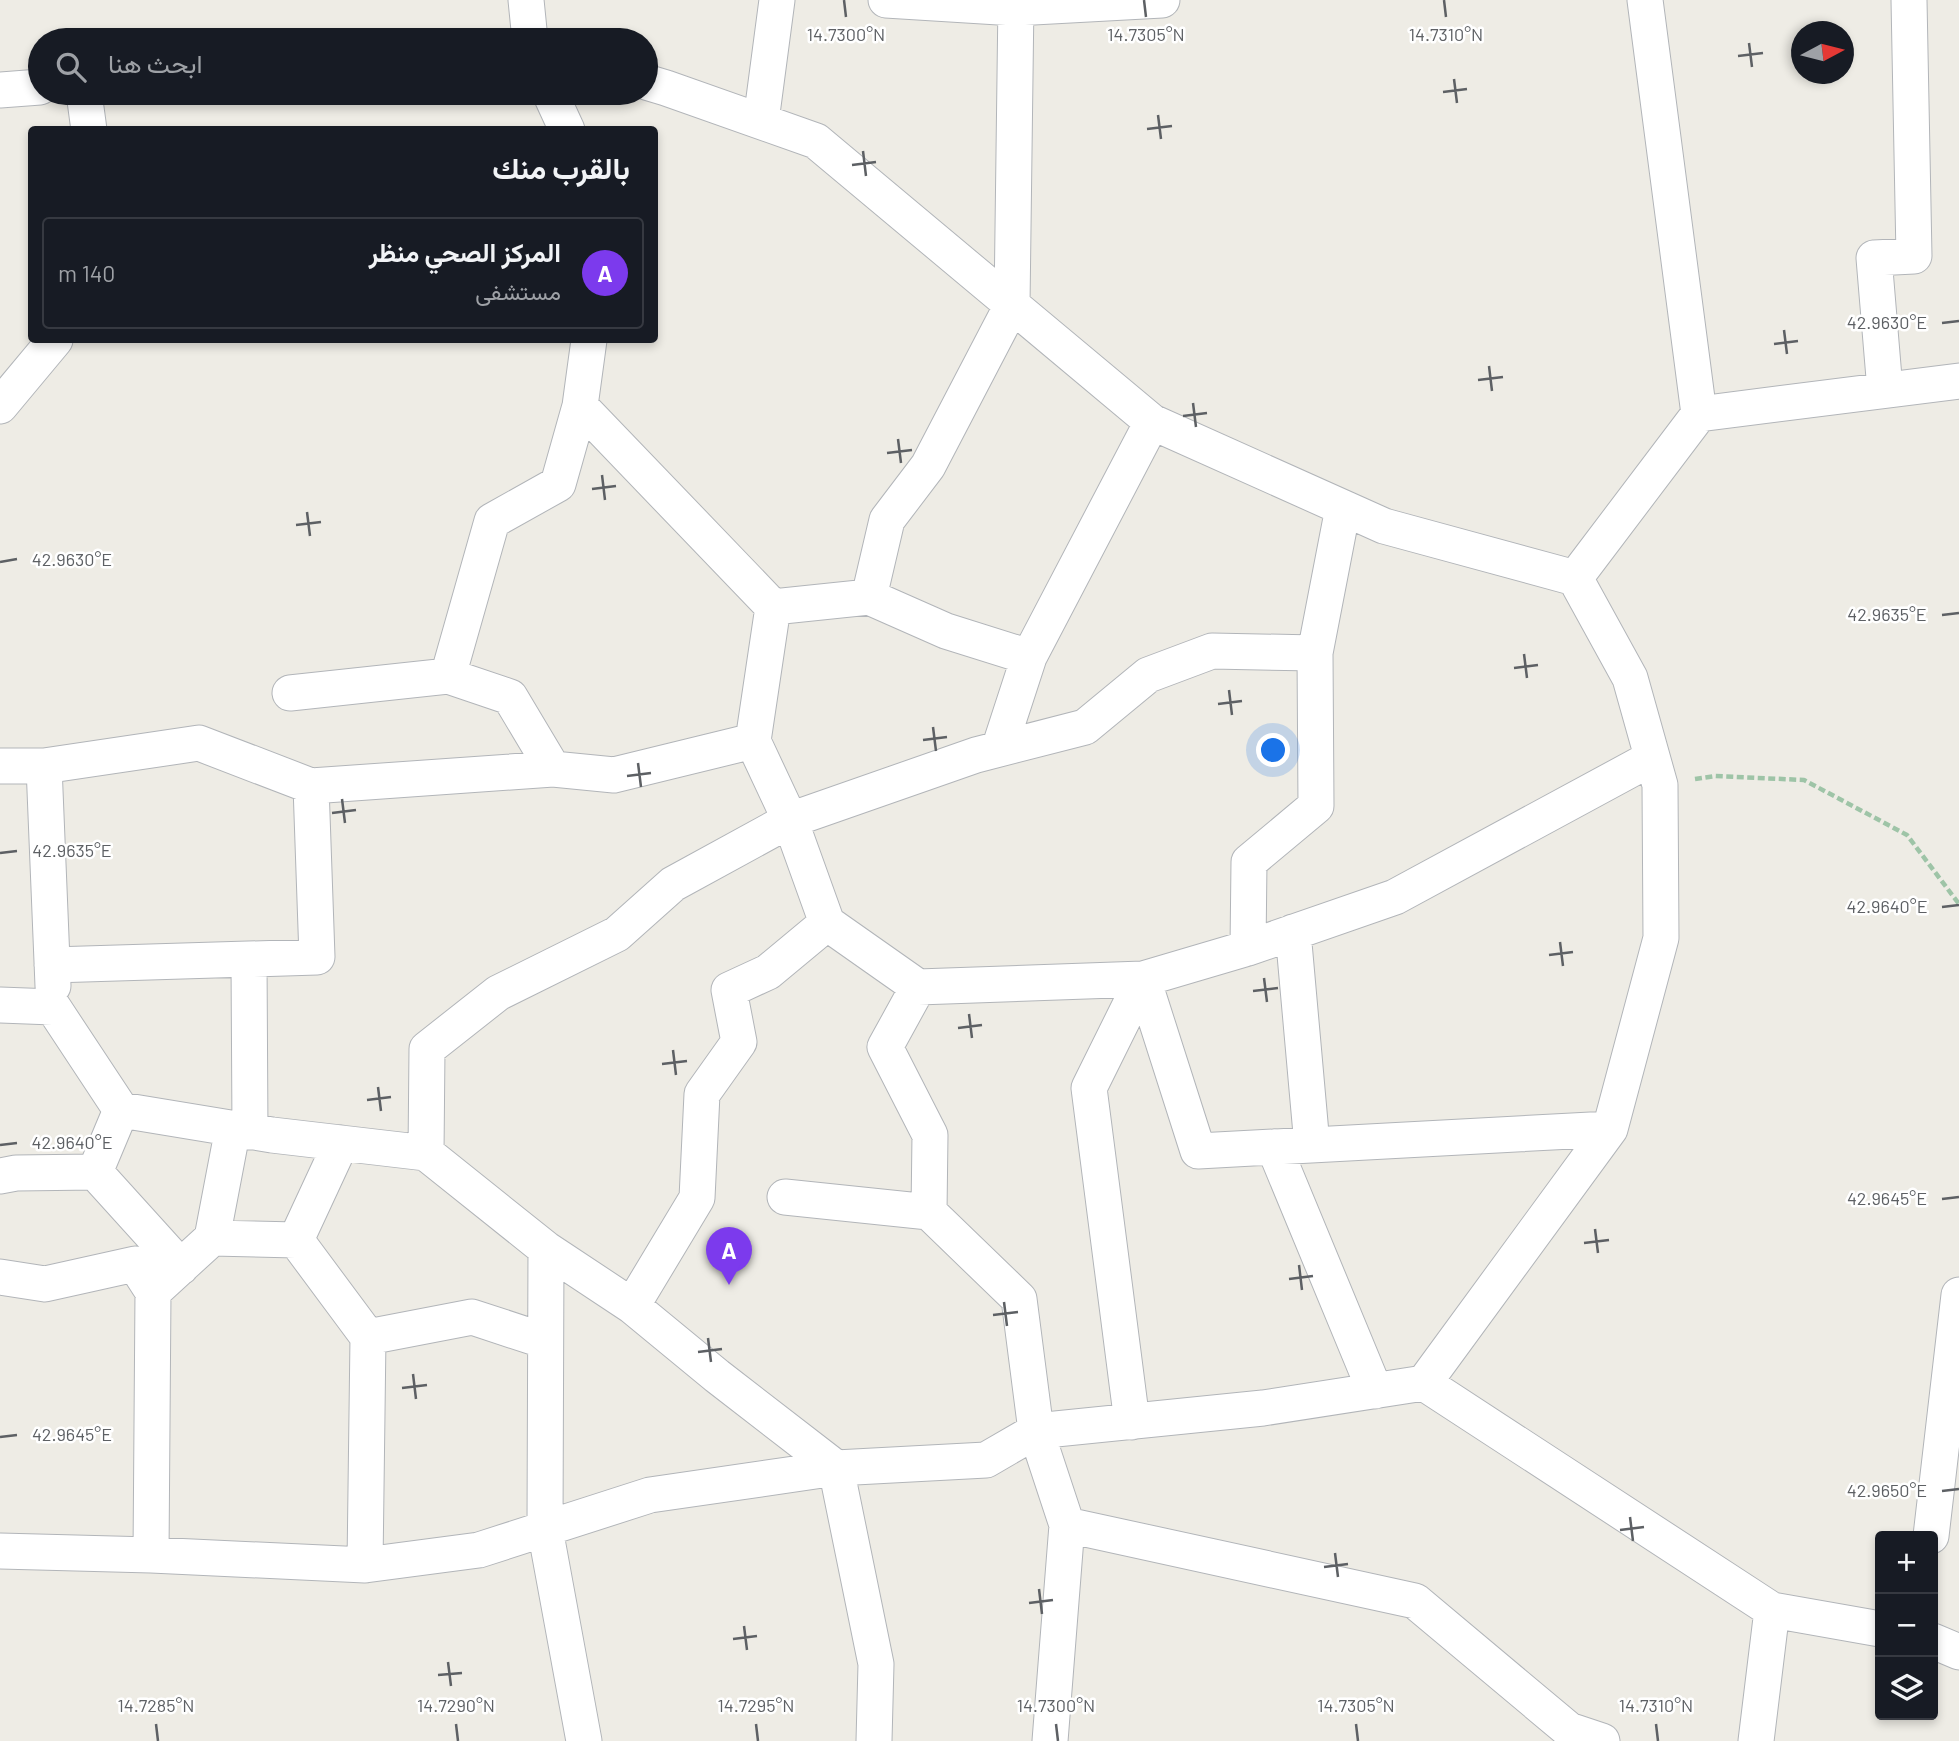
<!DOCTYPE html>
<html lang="ar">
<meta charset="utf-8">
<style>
body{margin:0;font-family:Barlow,Vazirmatn,sans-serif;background:#242831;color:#f1f3f6;direction:rtl}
.controls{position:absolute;right:21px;bottom:21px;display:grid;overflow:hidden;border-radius:7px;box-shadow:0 4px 10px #0003}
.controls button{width:63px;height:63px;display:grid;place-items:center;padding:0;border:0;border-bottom:2px solid #363941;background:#171b24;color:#f1f3f6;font:35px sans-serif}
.compass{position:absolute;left:1791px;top:21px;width:63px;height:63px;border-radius:50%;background:#171b24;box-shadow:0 4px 10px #0003;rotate:83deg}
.you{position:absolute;left:1274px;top:751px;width:24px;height:24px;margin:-18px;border:5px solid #fff;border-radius:50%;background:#1a73e8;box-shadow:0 0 0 10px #1a73e833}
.badge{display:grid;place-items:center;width:46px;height:46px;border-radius:50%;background:#7c3aed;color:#fff;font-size:23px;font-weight:700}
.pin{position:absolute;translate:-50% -58px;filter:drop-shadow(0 2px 4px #0008)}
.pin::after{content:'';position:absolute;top:37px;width:24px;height:21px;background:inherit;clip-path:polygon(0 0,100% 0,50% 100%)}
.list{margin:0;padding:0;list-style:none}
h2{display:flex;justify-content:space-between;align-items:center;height:91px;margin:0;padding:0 28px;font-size:30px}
h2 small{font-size:23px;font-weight:400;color:#9ea1a6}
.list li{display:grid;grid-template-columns:46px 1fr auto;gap:21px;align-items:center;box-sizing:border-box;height:112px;margin:0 14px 14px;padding:0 14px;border:2px solid #363941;border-radius:7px}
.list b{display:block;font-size:26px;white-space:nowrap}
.list p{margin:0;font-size:23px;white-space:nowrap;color:#9ea1a6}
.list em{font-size:23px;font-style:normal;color:#9ea1a6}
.icon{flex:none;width:38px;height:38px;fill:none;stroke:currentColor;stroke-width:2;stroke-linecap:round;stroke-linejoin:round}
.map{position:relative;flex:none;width:1959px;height:1741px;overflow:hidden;direction:ltr}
.search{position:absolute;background:#171b24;box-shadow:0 4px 10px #0003;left:28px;top:28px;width:630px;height:77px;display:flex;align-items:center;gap:18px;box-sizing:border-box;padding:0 24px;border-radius:38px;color:#9ea1a6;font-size:26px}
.panel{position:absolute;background:#171b24;box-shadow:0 4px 10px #0003;left:28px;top:126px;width:630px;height:217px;border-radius:7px;direction:rtl}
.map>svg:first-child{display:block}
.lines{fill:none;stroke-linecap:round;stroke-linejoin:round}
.minor-casing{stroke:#b2b5b9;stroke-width:37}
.path{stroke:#9ec4a7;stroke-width:4.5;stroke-dasharray:7 3.5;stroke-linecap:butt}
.minor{stroke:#fff;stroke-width:35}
.ticks{fill:none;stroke:#5d6064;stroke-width:2.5}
.ticks-label{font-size:18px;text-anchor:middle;fill:#5d6064;stroke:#fff;stroke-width:5;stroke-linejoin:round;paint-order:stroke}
</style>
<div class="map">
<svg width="1959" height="1741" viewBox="0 0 1959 1741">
<rect width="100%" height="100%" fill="#eeece5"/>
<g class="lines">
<defs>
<path id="minor" d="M526,0L530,40
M886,0L1015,8L1162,0
M1645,0L1699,414
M0,90L40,87
M84,93L89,130
M550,93L567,130
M761,121L777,0
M1885,390L1874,258L1914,256L1909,0
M0,406L55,340
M580,406L773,607L869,597L946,631L1029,657
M1575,578L1699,414L1959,381
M869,597L887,520L928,466L1012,305L1016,0
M773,607L753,741L790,820L827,923L918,987L1143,979L1248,948L1395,897L1652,758
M448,676L492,521L558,484L580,406L589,340
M290,693L448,676L510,697L553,769L614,775L753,741
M999,749L1029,657L1152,422
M0,766H44L199,743L311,786L553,769
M44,766L53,986
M1293,932L1312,1145
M1248,948L1249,862L1316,806L1315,653L1343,508
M249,959L250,1132
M52,965L317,957L311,786
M918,987L885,1047L930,1135L929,1212
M0,1005L53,1007L121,1110L272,1135L426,1153L546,1249L632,1306L717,1376L836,1468L986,1460L1036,1431L1263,1408L1424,1383L1610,1129L1661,938L1660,785L1630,678L1575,578L1384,526L1152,422L816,141L666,88L646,82
M1274,1147L1375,1391
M426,1153L427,1049L498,993L617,934L673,884L790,820L976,755L1085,727L1148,675L1212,651L1315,653
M95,1172L121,1110
M0,1176L16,1173L95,1172L181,1267
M785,1197L929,1212L1019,1299L1036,1431L1067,1525L1050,1741
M212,1238L296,1240L368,1337L365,1565
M296,1240L341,1143
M546,1249L545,1529L584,1741
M0,1277L45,1284L135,1264L153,1292
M632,1306L697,1198L702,1094L739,1042L729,990L768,972L827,923
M368,1337L472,1317L545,1341
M1424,1383L1772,1610L1756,1741
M1132,1422L1089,1088L1143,979L1198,1151L1610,1129
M1067,1525L1415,1601L1569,1730L1602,1741
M1931,1536L1959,1295
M0,1551L151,1555L365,1565L479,1550L650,1495L836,1468L876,1664L874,1741
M151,1555L153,1292L212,1238L233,1128
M1772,1610L1880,1629
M1933,1641L1959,1652"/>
</defs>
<use href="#minor" class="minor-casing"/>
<path class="path" d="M1695,779L1715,776L1804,780L1907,835L1959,904"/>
<use href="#minor" class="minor"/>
</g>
<path class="ticks" d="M844,0L846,17M1144,0L1146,17M1444,0L1446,17M1749,43L1752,67M1738,56L1763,53M1454,79L1457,103M1443,92L1467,89M1158,115L1161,139M1147,129L1172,126M863,151L866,176M852,165L876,162M1942,323L1959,321M1784,330L1787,354M1774,344L1798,341M1489,366L1492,391M1478,380L1503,377M1193,403L1196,427M1183,416L1207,413M898,439L901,463M887,453L912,450M602,475L605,500M592,489L616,486M307,512L310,536M296,525L321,522M0,562L17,559M1942,615L1959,613M1524,654L1527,678M1514,668L1538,665M1229,690L1232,715M1218,704L1242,701M933,727L936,751M923,740L947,737M638,763L641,787M627,776L651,773M342,799L345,823M332,813L356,810M0,853L17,851M1942,907L1959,905M1560,942L1563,966M1549,955L1573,952M1264,978L1267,1002M1253,991L1278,988M969,1014L972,1038M958,1028L982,1025M673,1050L676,1075M662,1064L687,1061M378,1087L381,1111M367,1100L391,1097M0,1145L17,1143M1942,1199L1959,1197M1595,1229L1598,1253M1584,1243L1609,1240M1299,1265L1302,1290M1289,1279L1313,1276M1004,1302L1007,1326M993,1315L1018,1312M708,1338L711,1362M698,1352L722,1349M413,1374L416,1399M402,1388L427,1385M0,1437L17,1435M1942,1491L1959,1489M1630,1517L1633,1541M1620,1530L1644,1527M1335,1553L1338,1577M1324,1567L1348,1564M1039,1589L1042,1614M1029,1603L1053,1600M744,1626L747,1650M733,1639L757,1636M448,1662L451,1686M438,1675L462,1673M156,1724L158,1741M456,1724L458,1741M756,1724L758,1741M1056,1724L1058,1741M1356,1724L1358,1741M1656,1724L1658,1741"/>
<g class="ticks-label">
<text x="846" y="41">14.7300°N</text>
<text x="1146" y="41">14.7305°N</text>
<text x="1446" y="41">14.7310°N</text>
<text x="1887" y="329">42.9630°E</text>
<text x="72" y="566">42.9630°E</text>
<text x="1887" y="621">42.9635°E</text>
<text x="72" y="857">42.9635°E</text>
<text x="1887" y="913">42.9640°E</text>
<text x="72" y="1149">42.9640°E</text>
<text x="1887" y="1205">42.9645°E</text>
<text x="72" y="1441">42.9645°E</text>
<text x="1887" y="1497">42.9650°E</text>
<text x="156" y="1712">14.7285°N</text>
<text x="456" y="1712">14.7290°N</text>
<text x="756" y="1712">14.7295°N</text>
<text x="1056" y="1712">14.7300°N</text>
<text x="1356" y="1712">14.7305°N</text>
<text x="1656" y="1712">14.7310°N</text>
</g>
</svg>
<div class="controls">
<button>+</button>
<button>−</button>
<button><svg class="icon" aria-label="layers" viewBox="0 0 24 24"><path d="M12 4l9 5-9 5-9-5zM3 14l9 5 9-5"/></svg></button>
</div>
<svg class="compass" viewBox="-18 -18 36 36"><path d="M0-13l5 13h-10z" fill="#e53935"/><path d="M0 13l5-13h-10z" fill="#9ea1a6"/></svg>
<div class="you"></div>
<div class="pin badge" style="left:729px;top:1285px">A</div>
<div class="search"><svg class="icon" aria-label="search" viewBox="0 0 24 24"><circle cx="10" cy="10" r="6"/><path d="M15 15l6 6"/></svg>ابحث هنا</div>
<section class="panel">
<h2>بالقرب منك<small></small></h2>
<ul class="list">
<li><span class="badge">A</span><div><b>المركز الصحي منظر</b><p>مستشفى</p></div><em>140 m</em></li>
</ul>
</section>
</div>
